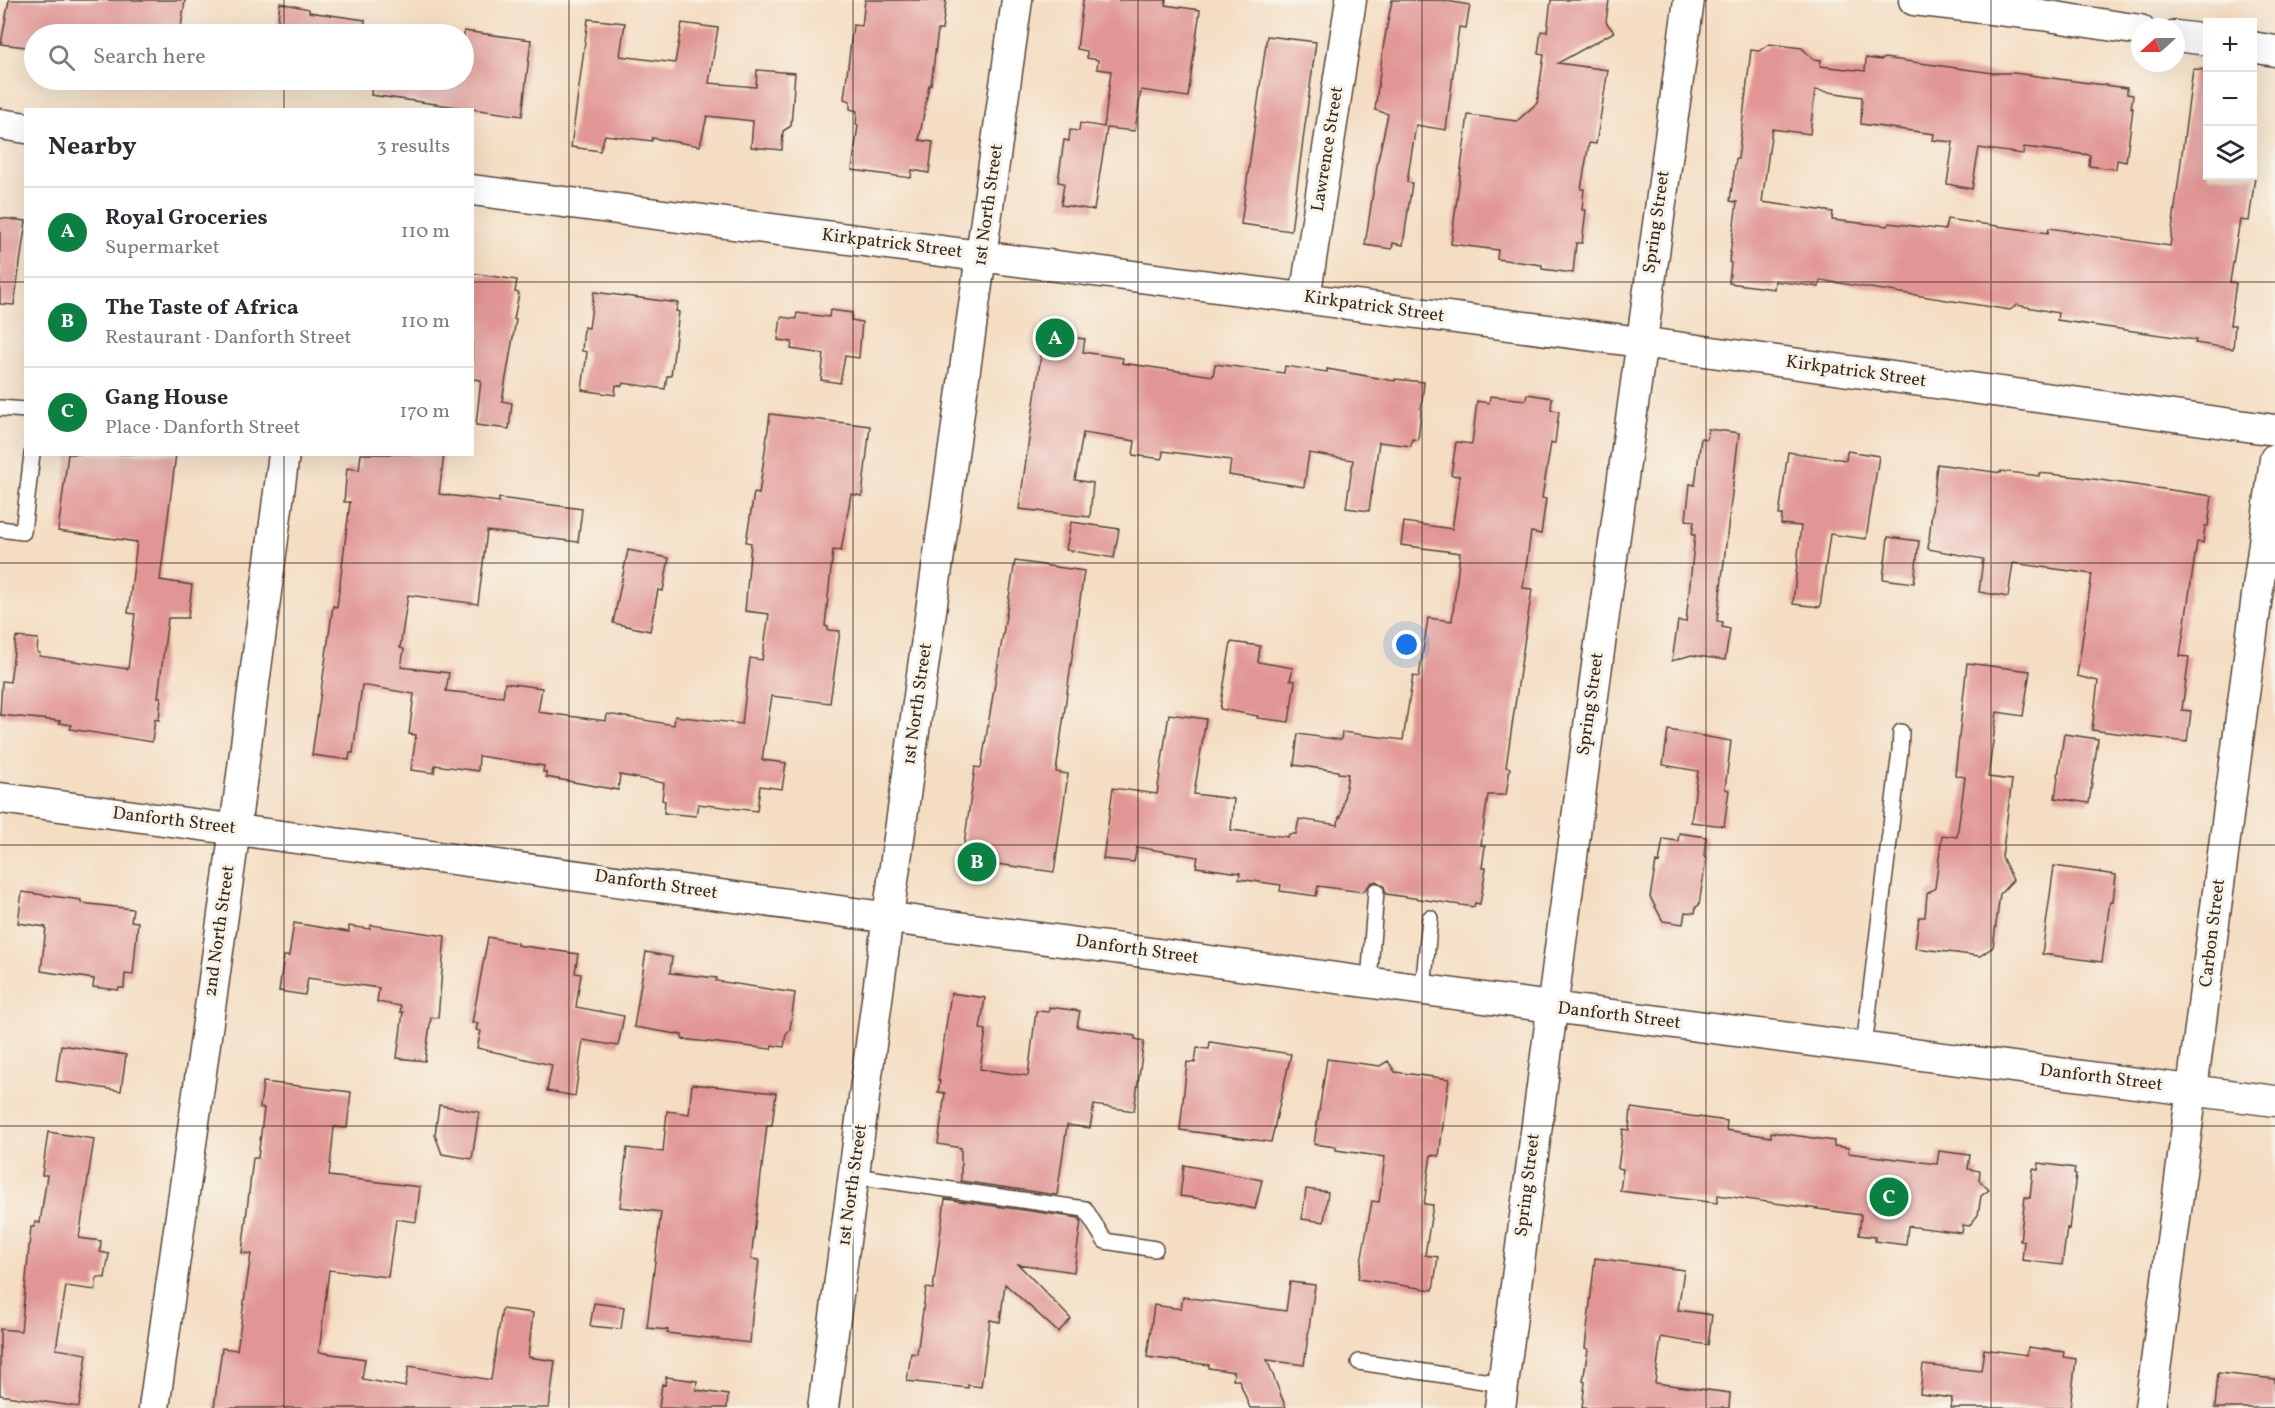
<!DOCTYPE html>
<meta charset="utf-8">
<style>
body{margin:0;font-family:Vollkorn,serif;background:#f7f7f7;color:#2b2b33}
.controls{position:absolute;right:18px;top:18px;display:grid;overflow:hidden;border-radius:0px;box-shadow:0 6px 24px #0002}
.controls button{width:54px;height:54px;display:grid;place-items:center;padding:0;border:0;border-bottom:2px solid #e1e1e2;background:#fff;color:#2b2b33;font:30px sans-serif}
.compass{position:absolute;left:2131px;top:18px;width:54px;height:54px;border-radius:50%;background:#fff;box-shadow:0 6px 24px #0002;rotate:249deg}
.you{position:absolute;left:1407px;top:645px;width:21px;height:21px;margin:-15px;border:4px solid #fff;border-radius:50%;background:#1a73e8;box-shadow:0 0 0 9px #1a73e833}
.badge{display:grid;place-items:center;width:39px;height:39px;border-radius:50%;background:#0b8043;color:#fff;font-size:20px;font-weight:700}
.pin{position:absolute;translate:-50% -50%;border:3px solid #fff;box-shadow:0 2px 6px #0006}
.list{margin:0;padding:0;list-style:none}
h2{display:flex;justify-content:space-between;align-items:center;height:78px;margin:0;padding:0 24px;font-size:26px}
h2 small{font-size:20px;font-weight:400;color:#7c7c81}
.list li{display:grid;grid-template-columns:39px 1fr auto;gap:18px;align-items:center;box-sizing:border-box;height:90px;padding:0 24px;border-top:2px solid #e1e1e2}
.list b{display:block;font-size:22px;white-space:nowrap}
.list p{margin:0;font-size:20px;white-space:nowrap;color:#7c7c81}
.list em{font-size:20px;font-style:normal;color:#7c7c81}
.icon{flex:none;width:33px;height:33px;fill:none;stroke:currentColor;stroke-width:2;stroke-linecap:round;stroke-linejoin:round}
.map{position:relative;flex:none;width:2275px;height:1408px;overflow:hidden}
.search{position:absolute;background:#fff;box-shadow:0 6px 24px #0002;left:24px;top:24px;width:450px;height:66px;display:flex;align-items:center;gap:15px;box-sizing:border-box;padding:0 21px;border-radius:33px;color:#7c7c81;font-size:22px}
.panel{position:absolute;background:#fff;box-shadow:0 6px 24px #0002;left:24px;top:108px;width:450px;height:348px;border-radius:0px}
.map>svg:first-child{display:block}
.building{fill:#e19695}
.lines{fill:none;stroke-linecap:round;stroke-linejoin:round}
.service-casing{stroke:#574537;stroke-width:18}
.minor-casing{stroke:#574537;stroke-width:33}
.service{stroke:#fff;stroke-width:15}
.minor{stroke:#fff;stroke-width:30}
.grid{fill:none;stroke:#3b2a1e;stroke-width:1.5;stroke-opacity:0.55}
.labels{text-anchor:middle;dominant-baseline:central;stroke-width:6;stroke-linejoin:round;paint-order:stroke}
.street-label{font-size:18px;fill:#3b2a1e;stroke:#f7f3e8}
</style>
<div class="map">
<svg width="2275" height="1408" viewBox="0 0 2275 1408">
<rect width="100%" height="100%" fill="#f7f3e8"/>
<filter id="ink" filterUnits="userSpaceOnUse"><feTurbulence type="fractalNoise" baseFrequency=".0167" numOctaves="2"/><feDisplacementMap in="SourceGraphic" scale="12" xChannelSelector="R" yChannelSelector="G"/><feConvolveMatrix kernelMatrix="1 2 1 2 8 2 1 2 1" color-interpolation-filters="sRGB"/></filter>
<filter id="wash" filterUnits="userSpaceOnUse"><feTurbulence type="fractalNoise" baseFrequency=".008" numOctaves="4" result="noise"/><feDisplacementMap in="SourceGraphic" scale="24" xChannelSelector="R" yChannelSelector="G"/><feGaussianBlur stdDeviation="1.35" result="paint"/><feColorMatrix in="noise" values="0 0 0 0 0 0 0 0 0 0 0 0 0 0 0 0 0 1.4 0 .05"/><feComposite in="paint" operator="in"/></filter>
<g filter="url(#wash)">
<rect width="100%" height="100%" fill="#f4ddc2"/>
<g id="blocks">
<path class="building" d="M9,0H185L180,34H34V48L1,44Z
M865,0H946L942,30H938L931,85H929L919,140L933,142L929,173L912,170L911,178L852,170L858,125H856L857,111L850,109V101L844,99L853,25L862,26Z
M1083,0H1166L1165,5L1200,10L1188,97L1141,90L1135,131L1107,128L1094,210L1061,205L1064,183L1058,182L1064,140L1069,141L1070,130L1079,131L1080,123L1104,127L1111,71L1097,69L1098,60L1087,58V51L1077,49Z
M1392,0H1441L1470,5L1466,28L1459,27L1446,130L1416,125L1407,182L1412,183L1403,245L1393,243L1392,249L1365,245L1378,160L1388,114L1375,110L1384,42Z
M1551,0H1609L1606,22L1614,32L1558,63L1608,70L1596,144L1589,143L1581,189H1584L1582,210H1586L1582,243H1576L1573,273L1542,269V265L1497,259L1498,250L1451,244L1468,115L1517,121L1537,103L1544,55L1538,54L1541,31L1547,32Z
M280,3L309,9V12L365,20L364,34H276Z
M588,19L625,23L620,56L675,63L682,23L718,28L709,83L756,87L757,70L795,73L791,126L783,131L782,150L751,147L753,121L707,116L700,146L652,138V141L605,135L600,151L571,147Z
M464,31L531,40L522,116L371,95L372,80H464Z
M1267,36L1316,42L1291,231L1241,224Z
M1769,44L1802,48L1813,59L1821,60L1820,66L1865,71L1866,58L1881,60L1884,58L1993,73H2014L2127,88V94L2133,95L2131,108H2133L2126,162L2117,160L2116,169L2089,166L2090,155L2024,147L2023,154L1979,148L1972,189L1947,184L1953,142L1933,140L1934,134L1861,124L1862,97L1815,90L1810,134L1772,129L1762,202L1833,212L1832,220L1888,226L1889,223L1945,230L1947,219L2048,233L2049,228L2170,246L2193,69L2208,70V176H2255L2249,221L2240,220L2230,282L2236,283L2230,325H2235L2233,349L2195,343L2196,340L2057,320L2058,313L2017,305L2010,310L1820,280L1819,287L1775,281L1774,289L1729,283L1731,263L1729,262L1737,202L1730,201L1736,159H1738L1751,50L1759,51Z
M0,218L26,221L14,305L0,304Z
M472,273L517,280L515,292L519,293L514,319L516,320L502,401L512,403L509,429L476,425L481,380L472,379Z
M594,292L678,303L676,311L679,312L671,376H667L665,389L623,383L622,386L616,385L615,395L582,390L587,352L582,351L584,327L589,328Z
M830,310L852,313L851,320L862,322L859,358L845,356L840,383L821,380L824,354L791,349L792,342L778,340L781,317L796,319L797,313L829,317Z
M1044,334L1085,339L1083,352L1123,358L1122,363L1213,376L1215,364L1284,373L1285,366L1327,372V369L1395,381V379L1424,382L1418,440L1412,439L1411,446L1379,442L1369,511L1346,508L1353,460L1309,453L1304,487L1229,475L1231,460L1163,451L1162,459L1133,455L1135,441L1083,433L1075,480L1093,483L1090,517L1019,509Z
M1527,394L1552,398L1551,410L1559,411L1555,443H1551L1542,498L1546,499L1541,534L1531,532L1523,588L1532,589L1506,767L1510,768L1506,795H1488L1481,845L1485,846L1482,868H1486L1480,904L1475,903L1474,907L1386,894L1384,886L1376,881L1371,883L1363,892L1318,886L1316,896L1280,891L1281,885L1239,879L1240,873L1196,867L1198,857L1137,847L1134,862L1103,859L1113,788L1157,794L1169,714L1206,719L1194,794L1234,799L1231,830L1288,837L1289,834H1296L1299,819L1338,825L1339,817H1341L1348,774L1338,773V771L1294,765L1298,734L1341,740L1342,732L1403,740L1413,676L1419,677L1428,618L1452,621L1460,553L1401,545L1404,522L1452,529L1460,476L1451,475L1456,442L1472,444L1477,401L1489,403L1490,396L1526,400Z
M770,414L870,426L862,496L851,494L841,551L833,550L825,626L828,627V630L840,631L830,703L772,696L762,760L786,763L782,789L760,786L757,811L698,804L696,816L664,813L665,801L662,800L664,783L620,775L618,790L546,777V772H543L544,766L479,756L478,771L435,765L434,773L411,770L416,735L409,734L414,694L362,685L353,753H350L349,760L312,755L333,606L337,607L350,502H344L347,468L359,470L361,454H444L439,494L499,502V498L582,509L578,542L487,531L478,604L408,595L400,648L404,649L401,667L449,673L446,691L503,697L505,683L542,688L538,712L606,721L607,714L674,725L675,716L742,724L750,658L762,660L769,614L745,611L751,543L746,542L754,493L759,494Z
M1708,429L1739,433L1717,621L1723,622L1722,627L1730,629L1725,660L1691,655L1672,661L1678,621L1686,622L1695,535H1692L1694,521L1686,520L1690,484L1695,485L1701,438L1707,439Z
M1847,451L1879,456L1866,539L1830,534L1820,607L1793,604L1801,526L1781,524L1782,515H1779L1788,452L1846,460Z
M68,454H176L160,580L192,585L188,618H168L158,697H161L159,720L155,719L152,742L70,729L72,725L59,723L60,721L0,715L2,681L10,682L16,637L38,639L37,652L40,653L39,656L128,669L135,614L128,613L137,542L58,531Z
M1937,464L2001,473V471L2039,476V473L2079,477L2212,496L2208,526H2205L2203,543L2197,542L2180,656L2189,657L2182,710L2191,711L2187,742L2092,730L2098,681L2077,676L2092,574L2013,563L2008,597L1979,592L1983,559L1928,549Z
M1071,522L1119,529L1114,558L1066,550Z
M1888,537L1919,541L1914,583L1883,579Z
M628,550L669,558L663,591L658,590L650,631L613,623Z
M1015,561L1084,571L1056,772L1068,774L1054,872L962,859L975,767L981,768Z
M1231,642L1260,646L1258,662L1293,668L1290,680L1295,681L1289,722L1257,718L1258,716L1220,709Z
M1967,663L2030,671L2023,716L1997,712L1988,777L2012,780L2002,857L2013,880L2000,894L1993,947L1980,956L1915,948L1919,917H1925L1927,894L1935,888L1942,835L1957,837L1965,777L1955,775Z
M1668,730L1731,741L1725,789L1729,790L1724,826L1691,822L1698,771L1663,765Z
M2064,734L2098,739L2089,803L2055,798Z
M1679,833L1706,837L1704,856L1706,859L1699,905L1696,907L1695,913L1685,912L1683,924L1663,921L1650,897L1656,862L1659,863L1663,839L1678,841Z
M2054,866L2116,875L2113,901H2110L2102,962L2042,954Z
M22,892L81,900V903L133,909L131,921L138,922L133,975L125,974L124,988H119L118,990L93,987L94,979L41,971L46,927L18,923Z
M294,923L349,932V926L370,929L371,925L445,936L438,1018L431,1017L425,1061L397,1058L403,1012H400L401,1006L377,1002L379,988L308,978L305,995L279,991L284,956H289Z
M488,937L517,943V945L578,954L575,973L581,974L576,1007L624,1016L618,1046L583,1040L575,1096L547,1091L552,1065L477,1048L481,1031L476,1030L478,1023H472Z
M646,952L672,957L670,973L717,978L716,981L795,993L790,1029L786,1034L784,1047L772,1045L771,1049L682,1039V1035L634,1027Z
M951,993L985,998L980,1029L986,1030L980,1069L1028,1076L1036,1011L1049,1012V1007L1080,1011L1077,1027L1135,1036V1039L1144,1041L1134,1111L1094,1105L1090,1128L1067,1125L1057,1195L961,1181V1148L938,1144L945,1093L938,1092L940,1081L938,1080Z
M1210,1042L1291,1054L1271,1142L1180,1130L1187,1062L1195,1063L1197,1048L1209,1049Z
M61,1045L126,1055L121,1091L56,1081Z
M1327,1059L1380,1066L1388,1061L1395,1072L1449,1079L1439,1156L1431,1155L1424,1204L1433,1205L1425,1255L1438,1257L1433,1290L1358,1279L1372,1201L1379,1202L1385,1157L1336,1150V1147L1314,1144Z
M263,1082L351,1092L347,1128L334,1127L329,1176L420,1187L416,1222L396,1219L388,1277L329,1270L319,1352L365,1359L362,1379L405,1387L409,1366L491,1380L502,1309L533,1313L528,1357L555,1361L549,1408H214L222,1348L237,1350L251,1254L242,1253L253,1158H258L264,1108H260Z
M692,1084L776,1093L772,1125H767L751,1259L759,1260L752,1317L750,1343L667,1333L668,1330L647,1328L661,1212L620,1207L627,1148L663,1152L667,1111L689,1114Z
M439,1105L479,1112L472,1159L442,1154L435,1135Z
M1631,1108L1727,1121L1726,1130L1771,1137V1132L1834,1141V1146L1849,1148L1848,1153L1937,1164L1939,1151L1970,1155L1968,1169L1980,1171L1979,1180L1989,1190L1981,1196L1978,1215L1969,1226L1963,1225L1962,1233L1908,1226L1906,1245L1875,1241V1237L1859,1235L1861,1215L1718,1195L1717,1203L1620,1191L1623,1169L1618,1168L1623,1129L1629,1130Z
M48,1132L94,1139L79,1238L101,1241L100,1252L109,1254L105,1278L97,1277L95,1290L66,1286L56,1349L87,1354L79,1407L0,1395V1329L21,1331L31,1227H34L35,1222L40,1223L47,1175H42Z
M2039,1163L2075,1168L2074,1174L2076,1175L2069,1229L2067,1228L2062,1265L2022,1260L2024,1241H2020L2025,1197L2030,1198L2033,1169L2038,1170Z
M1184,1165L1262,1180L1255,1209L1217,1201L1180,1196Z
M1306,1189L1328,1192L1324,1222L1302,1219Z
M945,1199L1079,1218L1081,1221L1074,1272L1018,1264L1071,1319L1058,1332L1005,1284L1000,1322L990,1320L981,1387L968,1385V1388L907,1381L911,1353L917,1354L926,1288L933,1289Z
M1595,1258L1684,1270L1678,1310L1712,1315L1708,1345L1661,1337L1655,1383L1730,1393L1729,1408H1582L1585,1382L1583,1381L1588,1349L1585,1348Z
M1290,1282L1315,1285L1304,1365L1267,1360L1286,1408H1250L1239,1380H1233L1234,1372L1209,1368V1365L1147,1357L1154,1305L1181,1309L1183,1297L1286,1311Z
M594,1303L624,1307L621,1329L590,1326Z
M2028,1347L2064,1352L2063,1357L2076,1359L2070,1408H1950L1952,1398L1920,1394L1923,1365L1981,1371L1984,1349L2027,1355Z
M2218,1373L2275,1379V1408H2215Z
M666,1377L697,1381L696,1390L728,1395L727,1408H659L662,1384L665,1385Z"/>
</g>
</g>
<g filter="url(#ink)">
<use href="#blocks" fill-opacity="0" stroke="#574537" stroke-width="1.5"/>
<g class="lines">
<defs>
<path id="service" d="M0,408L26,410
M0,529L23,532L32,454
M1369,982L1376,891
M1423,989L1430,918
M1864,1047L1900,751L1901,732
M854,1176L1085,1209L1105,1241L1155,1249
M1359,1362L1503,1384"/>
<path id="minor" d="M1914,0L2042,15L2140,30
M2176,36L2208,40
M2252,47L2275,51
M0,124L26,128
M472,190L1640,342L2275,430
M1305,298L1351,0
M0,798L1551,1007L2275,1101
M154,1408L235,829L284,454
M823,1408L888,916L1017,0
M1500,1408C1560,938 1622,469 1689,0
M2150,1408L2275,459"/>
</defs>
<use href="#service" class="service-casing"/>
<use href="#minor" class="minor-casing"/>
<use href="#service" class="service"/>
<use href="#minor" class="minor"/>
</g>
</g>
<path class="grid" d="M284,0V34M569,0V1408M853,0V1408M1138,0V1408M1422,0V1408M1706,0V1408M1991,0V1408M284,80V110M0,282H26M472,282H2275M284,454V1408M0,563H2275M0,845H2275M0,1126H2275"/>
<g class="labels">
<g class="street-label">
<text transform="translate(1328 149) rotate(-81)">Lawrence Street</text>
<text transform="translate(989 205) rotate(-82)">1st North Street</text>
<text transform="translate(1657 222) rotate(-82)">Spring Street</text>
<text transform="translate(892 244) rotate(7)">Kirkpatrick Street</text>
<text transform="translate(1374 307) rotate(8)">Kirkpatrick Street</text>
<text transform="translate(1856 372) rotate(8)">Kirkpatrick Street</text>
<text transform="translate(918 704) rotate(-82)">1st North Street</text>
<text transform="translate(1591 704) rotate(-82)">Spring Street</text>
<text transform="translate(174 821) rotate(7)">Danforth Street</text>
<text transform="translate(656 885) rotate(8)">Danforth Street</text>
<text transform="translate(220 931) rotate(-82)">2nd North Street</text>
<text transform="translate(2213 933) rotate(-83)">Carbon Street</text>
<text transform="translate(1137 950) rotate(8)">Danforth Street</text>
<text transform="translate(1619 1016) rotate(7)">Danforth Street</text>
<text transform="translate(2101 1078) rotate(7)">Danforth Street</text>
<text transform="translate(853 1185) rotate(-82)">1st North Street</text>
<text transform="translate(1528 1185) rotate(-83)">Spring Street</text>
</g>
</g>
</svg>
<div class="controls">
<button>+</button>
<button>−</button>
<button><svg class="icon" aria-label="layers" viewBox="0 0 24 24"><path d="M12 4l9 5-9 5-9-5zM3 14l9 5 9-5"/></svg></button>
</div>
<svg class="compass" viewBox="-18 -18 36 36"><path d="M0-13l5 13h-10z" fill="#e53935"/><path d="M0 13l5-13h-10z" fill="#7c7c81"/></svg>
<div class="you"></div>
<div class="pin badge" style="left:1055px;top:338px">A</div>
<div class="pin badge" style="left:977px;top:862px">B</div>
<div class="pin badge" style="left:1889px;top:1197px">C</div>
<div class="search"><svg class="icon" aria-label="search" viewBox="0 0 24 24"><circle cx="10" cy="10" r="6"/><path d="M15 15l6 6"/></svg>Search here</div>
<section class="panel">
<h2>Nearby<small>3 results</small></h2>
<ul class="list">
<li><span class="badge">A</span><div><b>Royal Groceries</b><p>Supermarket</p></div><em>110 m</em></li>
<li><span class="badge">B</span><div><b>The Taste of Africa</b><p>Restaurant · Danforth Street</p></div><em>110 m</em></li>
<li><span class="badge">C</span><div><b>Gang House</b><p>Place · Danforth Street</p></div><em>170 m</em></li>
</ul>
</section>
</div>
